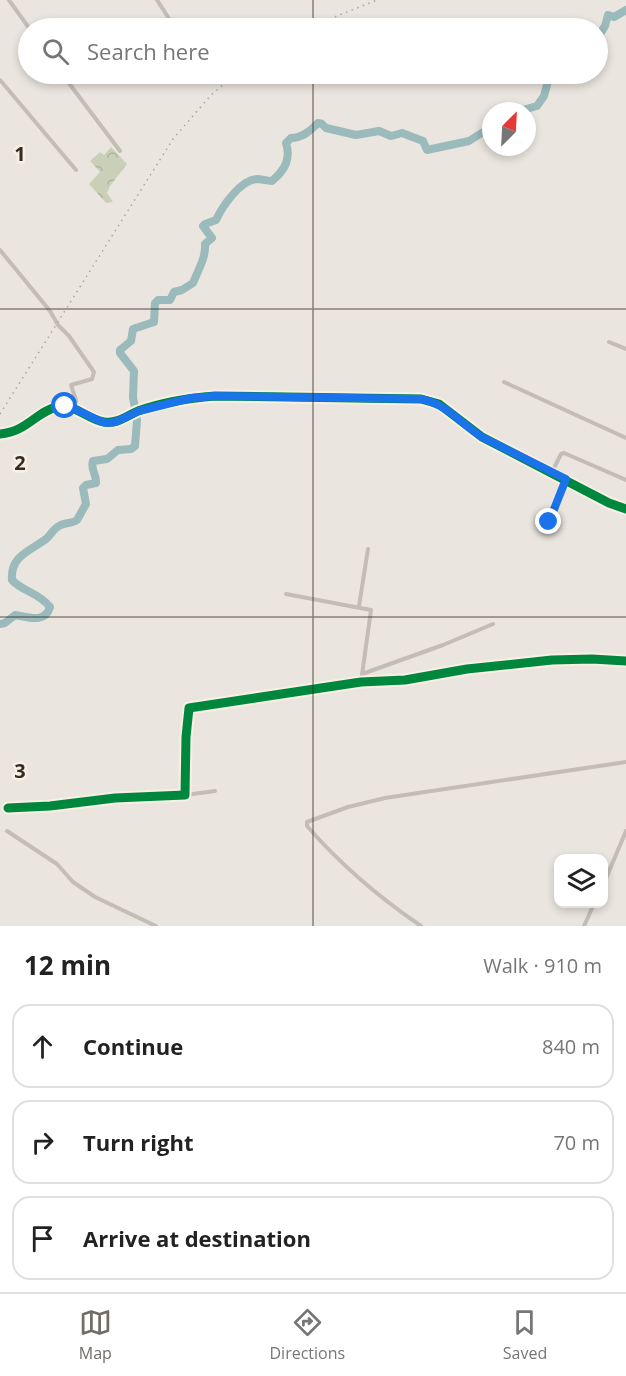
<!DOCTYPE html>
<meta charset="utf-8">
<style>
body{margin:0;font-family:"Open Sans",sans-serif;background:#f2f2f2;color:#222}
.controls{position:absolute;right:18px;bottom:18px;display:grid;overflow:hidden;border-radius:12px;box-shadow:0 3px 9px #0003}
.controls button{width:54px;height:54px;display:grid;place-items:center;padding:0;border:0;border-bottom:2px solid #e0e0e0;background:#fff;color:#222;font:30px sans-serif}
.compass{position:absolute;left:482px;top:102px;width:54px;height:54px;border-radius:50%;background:#fff;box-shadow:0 3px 9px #0003;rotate:24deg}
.stop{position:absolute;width:18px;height:18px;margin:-14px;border:4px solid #1a73e8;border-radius:50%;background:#fff}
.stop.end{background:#1a73e8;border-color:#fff;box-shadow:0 2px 6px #0008}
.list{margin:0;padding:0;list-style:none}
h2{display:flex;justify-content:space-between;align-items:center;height:78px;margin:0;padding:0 24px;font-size:26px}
h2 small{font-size:20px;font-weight:400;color:#767676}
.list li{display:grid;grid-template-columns:39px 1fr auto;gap:18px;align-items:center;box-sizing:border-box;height:84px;margin:0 12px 12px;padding:0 12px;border:2px solid #e0e0e0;border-radius:18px}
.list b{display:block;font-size:22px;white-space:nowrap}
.list em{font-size:20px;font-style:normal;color:#767676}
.icon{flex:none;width:33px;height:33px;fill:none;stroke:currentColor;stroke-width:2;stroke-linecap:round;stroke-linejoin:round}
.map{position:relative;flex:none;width:626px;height:926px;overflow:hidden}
.search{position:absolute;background:#fff;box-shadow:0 3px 9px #0003;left:18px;right:18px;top:18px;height:66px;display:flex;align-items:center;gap:15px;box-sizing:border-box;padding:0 21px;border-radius:33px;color:#767676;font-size:22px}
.sheet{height:366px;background:#fff}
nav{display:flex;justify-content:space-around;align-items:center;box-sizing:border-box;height:84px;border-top:2px solid #e0e0e0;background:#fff;font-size:16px;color:#767676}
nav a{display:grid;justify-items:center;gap:3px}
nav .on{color:#736c66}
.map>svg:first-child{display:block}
.forest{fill:url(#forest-crowns)}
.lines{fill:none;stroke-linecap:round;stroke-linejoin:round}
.river{stroke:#9ababb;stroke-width:8}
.minor{stroke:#c4bdb7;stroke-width:4}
.rail{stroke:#aba6a1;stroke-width:1.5;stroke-dasharray:1.5 4.5;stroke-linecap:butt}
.cycleway-casing{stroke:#f8f0e4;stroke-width:13}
.cycleway{stroke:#00873e;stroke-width:9}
.route{stroke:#1a73e8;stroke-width:8}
.grid{fill:none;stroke:#332b26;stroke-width:1.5;stroke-opacity:0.55}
.grid-label{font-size:20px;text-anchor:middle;font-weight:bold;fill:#332b26;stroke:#f8f0e4;stroke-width:5;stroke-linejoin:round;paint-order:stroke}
</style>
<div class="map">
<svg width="626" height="926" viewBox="0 0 626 926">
<defs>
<pattern id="forest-crowns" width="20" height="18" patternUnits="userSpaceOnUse" patternTransform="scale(1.5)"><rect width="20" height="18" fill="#cad0b8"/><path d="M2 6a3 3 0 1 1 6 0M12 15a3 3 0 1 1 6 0" fill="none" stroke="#aeb39e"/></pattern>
</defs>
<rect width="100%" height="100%" fill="#eae5de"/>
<path class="forest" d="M111,147L127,164L110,186L107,193L113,202L106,203L89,184L100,172L90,161L100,152L104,155Z"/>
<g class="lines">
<path class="river" d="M598,37L605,26L608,15L614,17L626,10
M519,111L537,106L544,96L550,74
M0,624L5,623L15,615C28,617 45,624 50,607C38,592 23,592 12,580C10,556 30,551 46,539C51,535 53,529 59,526C65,522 72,524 77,520L86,504L83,488L86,485L96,483C97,475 90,469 93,461L107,459L118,450L131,449L135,446L137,420L133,397L134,371L120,353V350L131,341L133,329L154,322L155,303L158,300H170L174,292L182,290L193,283C198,270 206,258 205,244L212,238L203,226L205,224L216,220C222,207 240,180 257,179C261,179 267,181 272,181C285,170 291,159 286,143L291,138C302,138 310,131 318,123L322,124L326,128L356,135L379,131L391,136L402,133L423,141L427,150L469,141L491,127"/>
<path class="minor" d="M9,0L29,28
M157,0L175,28
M62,74L120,151
M0,80L76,170
M0,250L50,311L58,325L69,336L94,372L92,379L71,385L76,400L75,409
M609,342L626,349
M504,382L626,438
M0,434C27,432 37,411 57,407C75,403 88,420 104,422C117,424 127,416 138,411C163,402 189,398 215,396L421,399L439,404L482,437L609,503L626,509
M552,472L561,454L564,453L626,480
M549,522L566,479
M286,594L371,610L361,682
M359,606L368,549
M362,674L443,645L493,624
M185,795L215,791
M8,808L50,806L115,798L185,795L186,737L189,708L361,682L405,680L467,669L552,660L592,659L626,661
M7,831L57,864L73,882L95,897L156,926
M604,883L626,831
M421,926C380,898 340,864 307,826V822L348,807L385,798L626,762
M584,926L594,904"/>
<path class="rail" d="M307,28L377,0
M0,414L173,139L211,95L236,74"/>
<defs>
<path id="cycleway" d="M0,434C27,432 37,411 57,407C75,403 88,420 104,422C117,424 127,416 138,411C163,402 189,398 215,396L421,399L439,404L482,437L609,503L626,509
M8,808L50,806L115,798L185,795L186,737L189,708L361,682L405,680L467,669L552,660L592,659L626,661"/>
</defs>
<use href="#cycleway" class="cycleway-casing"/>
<use href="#cycleway" class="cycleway"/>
</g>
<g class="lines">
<path class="route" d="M65,406L75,409L102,422L108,423L116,422L139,411L191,398L215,396L421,399C447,404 461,424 482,437L566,479L549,522"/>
</g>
<path class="grid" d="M313,0V28M313,74V926M0,309H626M0,617H626"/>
<g class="grid-label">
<text x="20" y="161">1</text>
<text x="20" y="470">2</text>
<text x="20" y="778">3</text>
</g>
</svg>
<div class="controls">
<button><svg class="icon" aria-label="layers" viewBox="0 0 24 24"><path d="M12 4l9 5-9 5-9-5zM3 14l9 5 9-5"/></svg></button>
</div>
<svg class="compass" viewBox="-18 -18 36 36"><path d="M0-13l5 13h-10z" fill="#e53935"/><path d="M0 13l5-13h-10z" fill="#767676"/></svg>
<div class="stop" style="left:65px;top:406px"></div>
<div class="stop end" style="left:549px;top:522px"></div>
<div class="search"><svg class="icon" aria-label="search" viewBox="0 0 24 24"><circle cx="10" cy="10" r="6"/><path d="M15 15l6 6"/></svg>Search here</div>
</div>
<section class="sheet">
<h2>12 min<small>Walk · 910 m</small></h2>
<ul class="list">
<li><svg class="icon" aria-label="ahead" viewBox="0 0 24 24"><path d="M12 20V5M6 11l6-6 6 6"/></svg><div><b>Continue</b></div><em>840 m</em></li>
<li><svg class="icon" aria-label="right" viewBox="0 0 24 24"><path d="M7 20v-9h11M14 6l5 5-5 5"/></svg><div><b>Turn right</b></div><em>70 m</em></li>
<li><svg class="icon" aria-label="arrive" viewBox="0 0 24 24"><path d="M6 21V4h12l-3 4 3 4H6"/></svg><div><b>Arrive at destination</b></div></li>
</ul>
</section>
<nav>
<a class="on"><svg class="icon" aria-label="map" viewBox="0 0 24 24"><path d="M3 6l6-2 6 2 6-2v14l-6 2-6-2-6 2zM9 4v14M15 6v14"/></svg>Map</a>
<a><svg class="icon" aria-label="directions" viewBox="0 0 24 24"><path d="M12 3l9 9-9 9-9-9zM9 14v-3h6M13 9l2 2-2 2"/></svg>Directions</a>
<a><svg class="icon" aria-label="saved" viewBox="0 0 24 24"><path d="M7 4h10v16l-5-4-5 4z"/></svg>Saved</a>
</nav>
